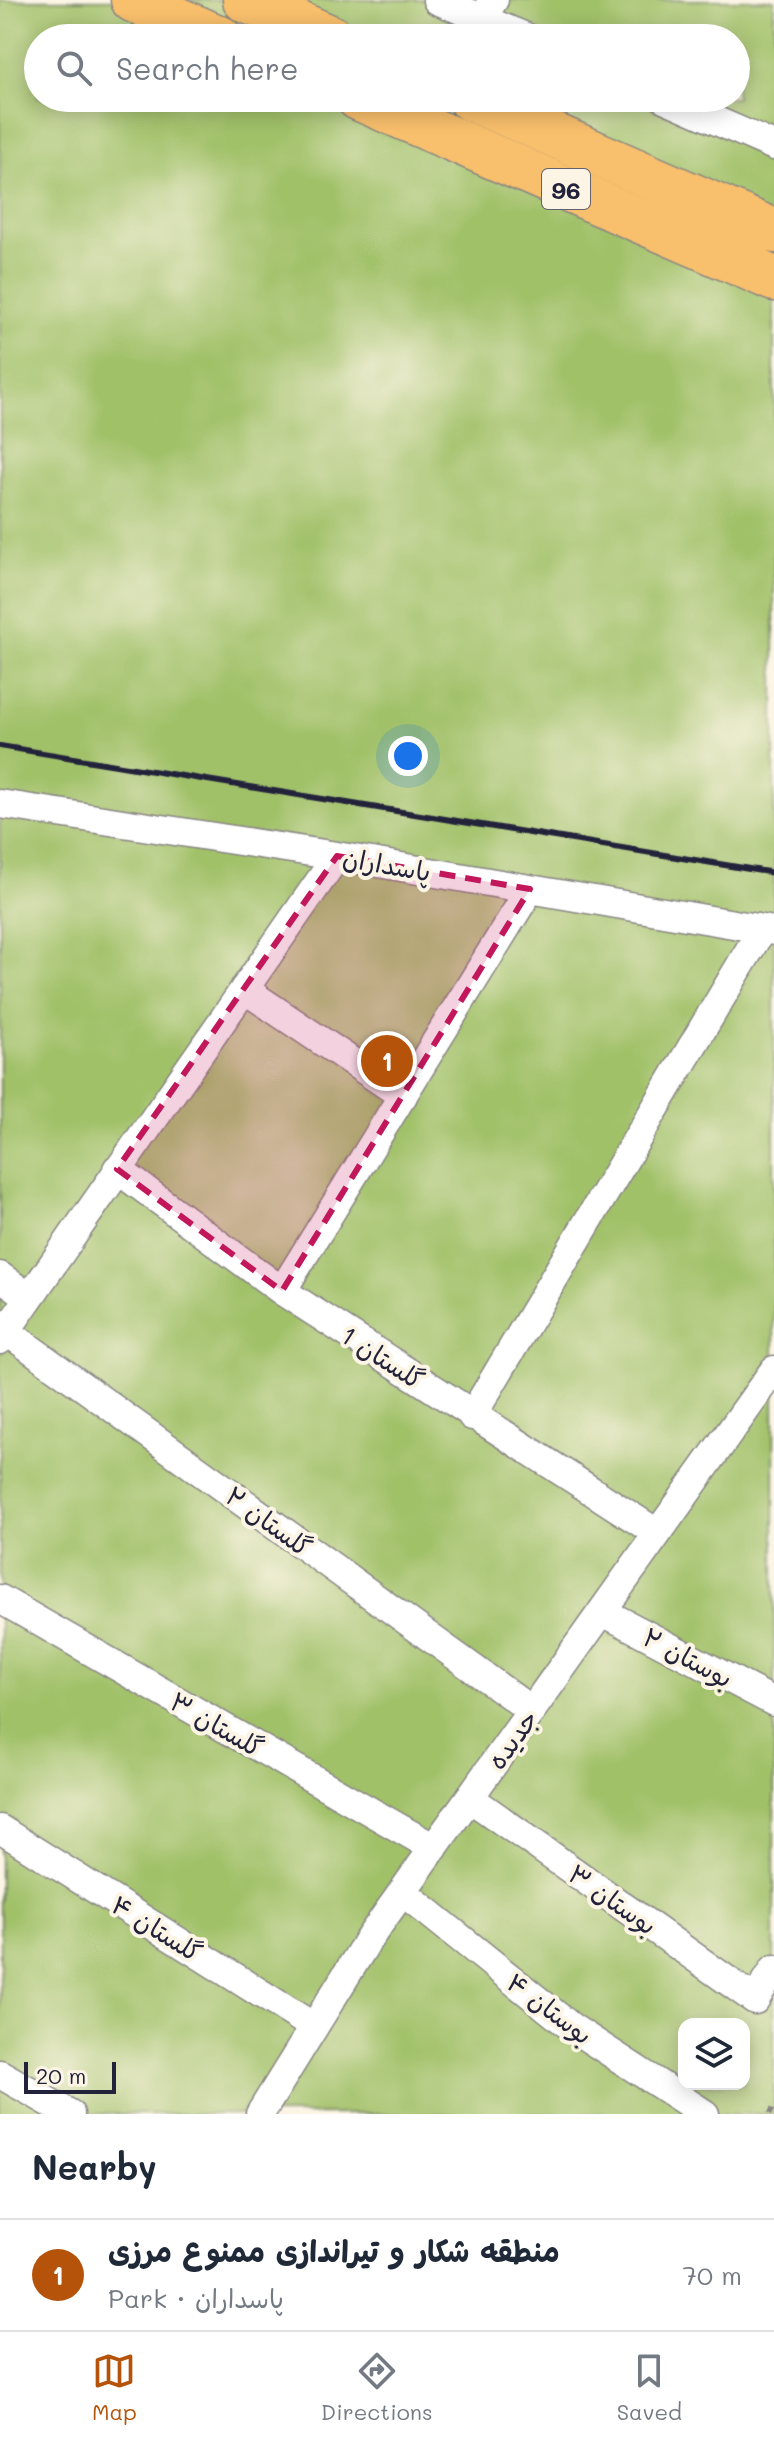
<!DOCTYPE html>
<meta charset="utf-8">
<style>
body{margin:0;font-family:Mali,"Playpen Sans Arabic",sans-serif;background:#f6f6f7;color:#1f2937}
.controls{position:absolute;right:24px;bottom:24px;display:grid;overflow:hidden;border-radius:16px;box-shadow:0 4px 20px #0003}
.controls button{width:72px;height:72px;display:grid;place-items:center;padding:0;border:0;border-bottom:2px solid #e0e1e3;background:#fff;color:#1f2937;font:40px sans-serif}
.scale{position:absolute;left:24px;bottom:20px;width:92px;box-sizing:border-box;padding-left:8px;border:4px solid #22223b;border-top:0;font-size:22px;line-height:28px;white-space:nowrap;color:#22223b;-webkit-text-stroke:6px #fcf5e5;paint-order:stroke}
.you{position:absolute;left:408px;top:756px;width:28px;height:28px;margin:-20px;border:6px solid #fff;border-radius:50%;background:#1a73e8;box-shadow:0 0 0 12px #1a73e833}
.badge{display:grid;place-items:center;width:52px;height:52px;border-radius:50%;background:#b45309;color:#fff;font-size:26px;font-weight:700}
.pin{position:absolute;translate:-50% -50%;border:4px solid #fff;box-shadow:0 2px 8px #0006}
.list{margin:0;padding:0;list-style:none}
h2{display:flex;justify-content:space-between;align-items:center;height:104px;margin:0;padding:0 32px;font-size:34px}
h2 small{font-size:26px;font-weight:400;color:#747a83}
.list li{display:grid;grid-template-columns:52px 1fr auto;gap:24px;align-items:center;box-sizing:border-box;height:112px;padding:0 32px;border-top:2px solid #e0e1e3}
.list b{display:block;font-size:30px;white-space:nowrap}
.list p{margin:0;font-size:26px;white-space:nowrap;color:#747a83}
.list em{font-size:26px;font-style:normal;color:#747a83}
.icon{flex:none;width:44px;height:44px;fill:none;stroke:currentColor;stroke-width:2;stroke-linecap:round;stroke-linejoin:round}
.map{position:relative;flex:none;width:774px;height:2114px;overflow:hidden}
.search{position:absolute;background:#fff;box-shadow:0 4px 20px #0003;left:24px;right:24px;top:24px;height:88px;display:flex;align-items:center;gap:20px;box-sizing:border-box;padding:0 28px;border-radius:44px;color:#747a83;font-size:30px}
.sheet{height:216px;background:#fff}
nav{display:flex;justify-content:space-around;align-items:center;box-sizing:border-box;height:112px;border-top:2px solid #e0e1e3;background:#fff;font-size:22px;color:#747a83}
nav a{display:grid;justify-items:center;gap:4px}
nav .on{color:#b45309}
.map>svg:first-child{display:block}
.green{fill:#a1c169;stroke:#627252;stroke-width:2;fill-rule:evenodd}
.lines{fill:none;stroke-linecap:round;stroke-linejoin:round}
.street-casing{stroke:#888583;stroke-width:31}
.highway-casing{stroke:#888583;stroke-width:47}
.path{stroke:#888583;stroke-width:5;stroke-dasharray:6 6;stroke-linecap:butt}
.street{stroke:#fff;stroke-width:28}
.highway{stroke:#f8bf6c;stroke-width:44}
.rail{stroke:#22223b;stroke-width:6}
.marked{fill:#c2185b;fill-opacity:0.2;stroke:#c2185b;stroke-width:6;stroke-dasharray:16 10;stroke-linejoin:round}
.labels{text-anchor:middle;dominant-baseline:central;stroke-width:8;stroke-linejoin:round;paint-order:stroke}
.shield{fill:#fcf5e5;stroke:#63616e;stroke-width:2}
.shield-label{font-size:24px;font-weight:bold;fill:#22223b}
.street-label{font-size:26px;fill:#22223b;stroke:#fcf5e5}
</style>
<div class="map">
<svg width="774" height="2114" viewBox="0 0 774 2114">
<rect width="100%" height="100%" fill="#fcf5e5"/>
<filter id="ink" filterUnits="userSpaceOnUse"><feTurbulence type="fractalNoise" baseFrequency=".0125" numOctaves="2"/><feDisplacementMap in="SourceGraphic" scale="16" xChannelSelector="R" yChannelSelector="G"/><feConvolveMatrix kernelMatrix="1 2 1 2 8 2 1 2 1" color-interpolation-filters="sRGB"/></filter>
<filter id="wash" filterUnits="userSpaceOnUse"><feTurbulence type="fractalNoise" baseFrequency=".006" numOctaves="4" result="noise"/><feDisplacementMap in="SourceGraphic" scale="32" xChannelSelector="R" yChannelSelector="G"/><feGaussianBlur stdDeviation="1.8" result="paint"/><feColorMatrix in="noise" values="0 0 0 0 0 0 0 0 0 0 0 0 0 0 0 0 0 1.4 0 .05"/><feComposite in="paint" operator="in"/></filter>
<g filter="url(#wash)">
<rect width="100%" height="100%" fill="#efe8cb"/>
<path class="green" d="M0,0H774V2114H0ZM38,38H736V98H38ZM684,2024H744V2084H684Z"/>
</g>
<g filter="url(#ink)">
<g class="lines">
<defs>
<path id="street" d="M437,0L528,38
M466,38L494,0
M664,98L774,146
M0,804L337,856L774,931
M244,989L403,1096
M117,1169L282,1291L657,1533
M0,1276L29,1297
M282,1291L530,889
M6,1331L532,1711
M0,1340L337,856
M472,1416L762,929
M0,1599L434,1848
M603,1612L774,1702
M470,1798L755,2000L774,1969
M0,1829L314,2027
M403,1892L571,2027L705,2114
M0,2074L70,2114
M260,2114L368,1940L774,1370"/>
<path id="highway" d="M133,0L220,38
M245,0L332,38
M358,98L774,279
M469,98L774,231"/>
</defs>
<use href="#street" class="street-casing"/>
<use href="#highway" class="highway-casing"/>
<path class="path" d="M770,2114L774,2107"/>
<use href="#street" class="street"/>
<use href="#highway" class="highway"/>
<path class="rail" d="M0,746L774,873"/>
</g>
</g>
<path class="marked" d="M337,856L530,889L282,1291L117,1169Z"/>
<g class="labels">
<rect class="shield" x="542" y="169" width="48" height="40" rx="6"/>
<g class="shield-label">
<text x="566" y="189">96</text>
</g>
<g class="street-label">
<text transform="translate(387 864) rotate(10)">پاسداران</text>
<text transform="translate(383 1357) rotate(33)">گلستان 1</text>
<text transform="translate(269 1521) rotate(36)">گلستان ۲</text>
<text transform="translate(688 1657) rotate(28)">بوستان ۲</text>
<text transform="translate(217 1724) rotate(30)">گلستان ۳</text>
<text transform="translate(512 1739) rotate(-54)">جدیده</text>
<text transform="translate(613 1899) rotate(35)">بوستان ۳</text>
<text transform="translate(157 1928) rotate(32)">گلستان ۴</text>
<text transform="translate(550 2008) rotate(37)">بوستان ۴</text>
</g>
</g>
</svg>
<div class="controls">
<button><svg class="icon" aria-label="layers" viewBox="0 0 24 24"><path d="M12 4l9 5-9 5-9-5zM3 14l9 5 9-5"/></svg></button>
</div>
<div class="scale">20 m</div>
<div class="you"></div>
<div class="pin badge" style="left:387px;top:1061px">1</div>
<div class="search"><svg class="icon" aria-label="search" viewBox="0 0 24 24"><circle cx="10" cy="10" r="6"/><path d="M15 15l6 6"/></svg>Search here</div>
</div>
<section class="sheet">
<h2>Nearby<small></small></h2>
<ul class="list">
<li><span class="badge">1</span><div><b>منطقه شکار و تیراندازی ممنوع مرزی</b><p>Park · پاسداران</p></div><em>70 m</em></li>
</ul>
</section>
<nav>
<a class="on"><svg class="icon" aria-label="map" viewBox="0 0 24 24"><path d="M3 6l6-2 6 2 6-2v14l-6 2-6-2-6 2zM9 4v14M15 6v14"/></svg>Map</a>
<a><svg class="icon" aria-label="directions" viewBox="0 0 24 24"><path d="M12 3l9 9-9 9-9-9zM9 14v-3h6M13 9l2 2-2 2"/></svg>Directions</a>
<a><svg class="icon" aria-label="saved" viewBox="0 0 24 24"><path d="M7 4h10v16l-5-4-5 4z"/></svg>Saved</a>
</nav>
